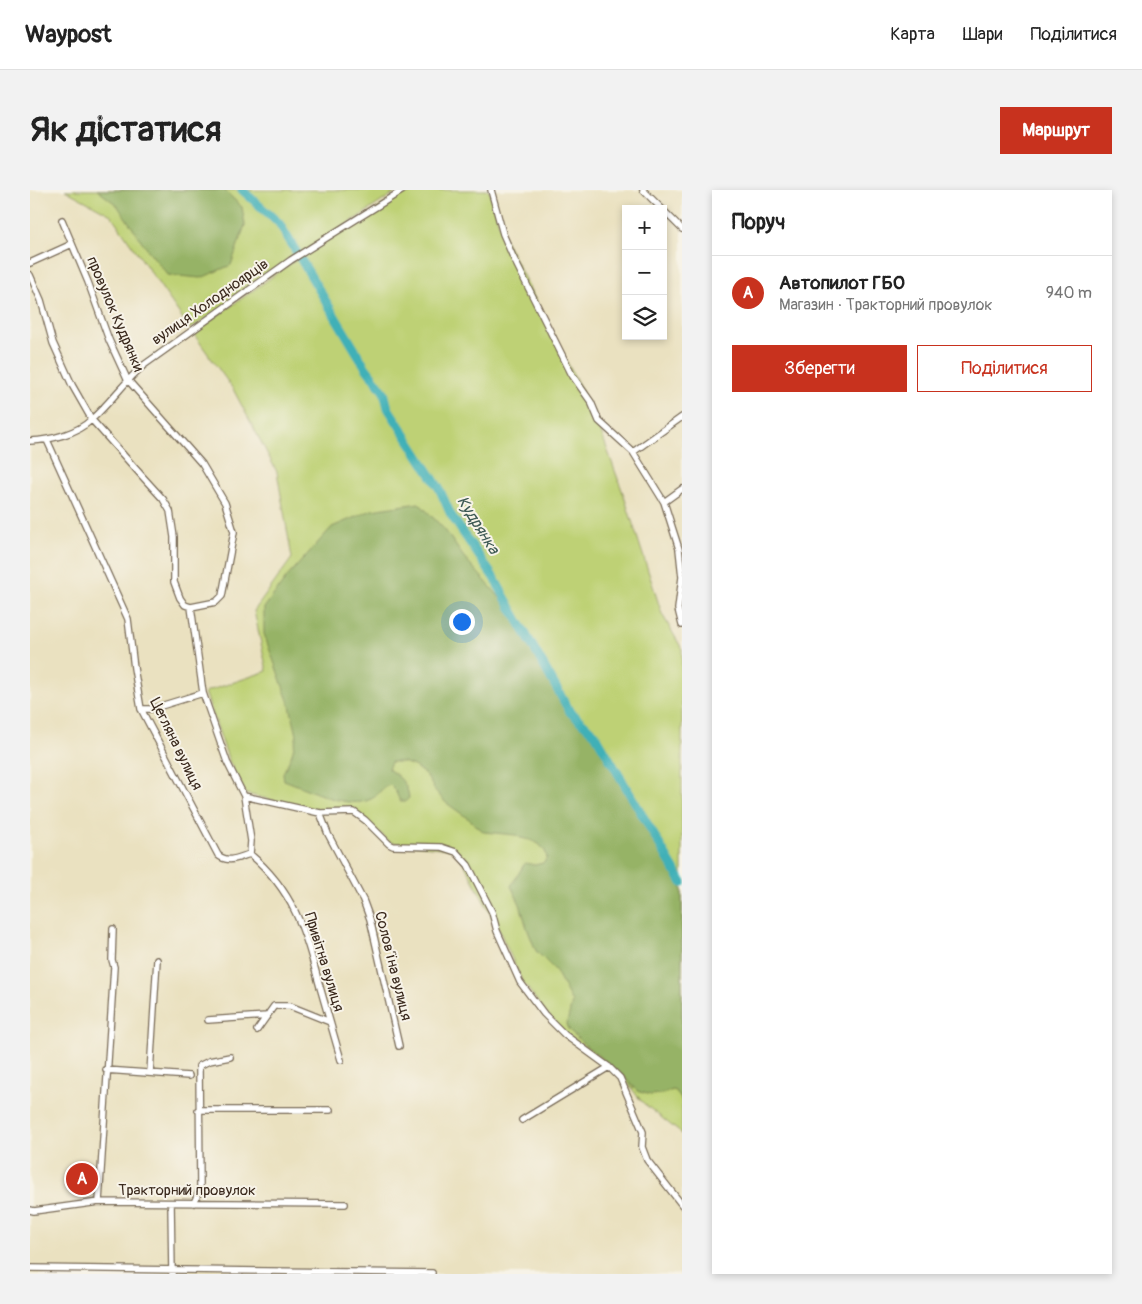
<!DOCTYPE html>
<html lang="uk">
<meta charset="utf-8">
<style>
body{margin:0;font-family:Pangolin,sans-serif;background:#f2f2f2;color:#222}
.controls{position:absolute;right:15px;top:15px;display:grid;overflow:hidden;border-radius:0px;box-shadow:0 2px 8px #0003}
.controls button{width:45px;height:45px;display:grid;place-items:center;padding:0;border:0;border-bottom:1px solid #e0e0e0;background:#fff;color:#222;font:25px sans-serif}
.you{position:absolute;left:431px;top:431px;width:18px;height:18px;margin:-12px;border:4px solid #fff;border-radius:50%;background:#1a73e8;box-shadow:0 0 0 8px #1a73e833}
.badge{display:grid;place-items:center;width:32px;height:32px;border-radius:50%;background:#c8321e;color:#fff;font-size:16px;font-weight:700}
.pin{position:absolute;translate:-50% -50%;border:2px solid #fff;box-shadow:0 1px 5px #0006}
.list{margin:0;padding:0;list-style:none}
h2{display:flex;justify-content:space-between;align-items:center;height:65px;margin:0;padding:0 20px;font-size:21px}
h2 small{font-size:16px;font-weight:400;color:#767676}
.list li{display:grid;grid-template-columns:32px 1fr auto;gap:15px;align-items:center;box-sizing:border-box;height:75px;padding:0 20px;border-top:1px solid #e0e0e0}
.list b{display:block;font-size:19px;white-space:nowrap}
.list p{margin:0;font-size:16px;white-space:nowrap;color:#767676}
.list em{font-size:16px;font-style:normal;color:#767676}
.actions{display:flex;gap:10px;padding:15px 20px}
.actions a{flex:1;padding:11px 0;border:1px solid #c8321e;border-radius:0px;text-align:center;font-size:18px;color:#c8321e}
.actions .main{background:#c8321e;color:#fff}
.icon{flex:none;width:28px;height:28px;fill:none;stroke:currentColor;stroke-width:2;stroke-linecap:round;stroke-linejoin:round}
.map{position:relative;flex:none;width:652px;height:1084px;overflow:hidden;border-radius:0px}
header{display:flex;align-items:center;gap:30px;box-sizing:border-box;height:70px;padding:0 25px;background:#fff;border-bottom:1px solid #e0e0e0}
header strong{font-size:24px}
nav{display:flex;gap:28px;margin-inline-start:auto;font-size:18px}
.intro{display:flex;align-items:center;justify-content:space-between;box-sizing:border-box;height:120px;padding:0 30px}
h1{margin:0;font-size:35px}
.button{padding:12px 22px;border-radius:0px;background:#c8321e;color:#fff;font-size:18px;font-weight:700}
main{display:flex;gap:30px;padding:0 30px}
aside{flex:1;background:#fff;border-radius:0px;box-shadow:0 2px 8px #0003}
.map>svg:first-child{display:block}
.green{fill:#bed175;stroke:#7c7e4a}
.forest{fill:#96b366;stroke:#686e42}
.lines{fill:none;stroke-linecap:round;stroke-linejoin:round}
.river{stroke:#40b0b7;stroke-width:9}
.minor-casing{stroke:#786a57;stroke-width:8}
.minor{stroke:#fff;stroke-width:5.5}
.labels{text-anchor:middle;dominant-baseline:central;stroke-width:4;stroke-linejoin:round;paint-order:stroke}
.street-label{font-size:15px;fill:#3b2a1e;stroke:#f7f3e8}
.water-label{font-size:16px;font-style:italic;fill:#3d5954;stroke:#f7f3e8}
</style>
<header>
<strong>Waypost</strong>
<nav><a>Карта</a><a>Шари</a><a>Поділитися</a></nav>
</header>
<div class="intro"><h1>Як дістатися</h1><a class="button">Маршрут</a></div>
<main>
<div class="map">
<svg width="652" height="1084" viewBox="0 0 652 1084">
<rect width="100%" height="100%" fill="#f7f3e8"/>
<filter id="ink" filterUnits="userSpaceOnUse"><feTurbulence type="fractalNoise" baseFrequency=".02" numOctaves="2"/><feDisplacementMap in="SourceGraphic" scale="10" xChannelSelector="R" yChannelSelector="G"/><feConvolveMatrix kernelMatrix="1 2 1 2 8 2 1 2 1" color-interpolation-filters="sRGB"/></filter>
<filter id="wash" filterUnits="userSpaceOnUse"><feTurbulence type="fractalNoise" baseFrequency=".0096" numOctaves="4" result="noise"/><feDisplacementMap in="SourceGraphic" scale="20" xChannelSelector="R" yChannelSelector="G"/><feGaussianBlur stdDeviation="1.12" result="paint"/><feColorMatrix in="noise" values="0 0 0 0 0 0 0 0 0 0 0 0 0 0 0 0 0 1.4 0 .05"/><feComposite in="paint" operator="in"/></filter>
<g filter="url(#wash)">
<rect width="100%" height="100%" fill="#eae1c0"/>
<path class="green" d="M35,0H369L160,139L81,25Z
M377,0H459L472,44L567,231L593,303L632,424L652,459V944L612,912L592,886L537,844L516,823L492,791L469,740L427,660L360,652L325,620L290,621L216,604L199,571L175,502L237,481L224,421L262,368L247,282L203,199L163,143L263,72Z"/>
<path class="forest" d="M67,0H194L212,17L215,35L201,75L171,88L138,85L117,59L87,15Z
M389,313L415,340L433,366L482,421L529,507L537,520L564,546L652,695V911L646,901L643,900L630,904L621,905L607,901L593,885L555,855L538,839L537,833L542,812L526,781L506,761L497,738L490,714L481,696L495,673L505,675L513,673L517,668L515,661L509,654L500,650L491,648L486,645L454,642L439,629L415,612L404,599L397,586L384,576L373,572H361L358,579C369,586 378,594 379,608L376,611H370L365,600L360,595C349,598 350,605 341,609C318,621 277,598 254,590L253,583L261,567L267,545L260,516L234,444V418L257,387L302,337L342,320Z"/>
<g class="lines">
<path class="river" d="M212,0L249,33L336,178L354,202L358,218L409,298L421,325L464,388L540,522L565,544L652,693"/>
</g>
</g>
<g filter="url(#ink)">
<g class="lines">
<defs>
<path id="minor" d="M461,0L473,44L483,67L542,185L561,212L569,231L603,262L634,312L649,359L652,387L648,419L652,435
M613,0L632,19
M633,20L652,39
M32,30L58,92L79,150L97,189L172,274L195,313L204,342L192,406L186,412L161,417
M0,73L42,54
M0,85L11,110L23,153L42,195L62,230L112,286L133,309L140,321L144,347V392L150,408L155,415L161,417L173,503L197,572L214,606L290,623L324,622L335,630L359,654L363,656L411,657L426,662L438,675L462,722L467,741L490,792L514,824L535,845L579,877L590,888L613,942L612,957L617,970L652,1015
M17,250L98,429L104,478L111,519L188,665C198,674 209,667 220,664
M0,251C20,250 47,244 62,229C81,212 95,191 114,175L261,70L373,0
M603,262L652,227
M634,312L652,299
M111,519H121L173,503
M214,606L221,651L220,664C265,702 275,742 290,797C297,821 304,846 311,870
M290,623L298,644L333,710L340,729L369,856
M178,830L237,826
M227,840L244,816H260L300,832
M76,880L159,886
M120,883L127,770
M168,920H300
M492,930L579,877
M69,1012L84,777L82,770L83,739
M141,1013L142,1084
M164,1013L170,999L169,876L179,871L200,867
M0,1020L4,1021L69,1012L315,1014
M0,1078L402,1083"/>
</defs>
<use href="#minor" class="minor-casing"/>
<use href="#minor" class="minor"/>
</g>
</g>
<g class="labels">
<g class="street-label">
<text transform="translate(180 112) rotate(-35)">вулиця Холодноярців</text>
<text transform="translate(85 124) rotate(67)">провулок Кудрянки</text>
<text transform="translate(146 554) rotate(64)">Цегляна вулиця</text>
<text transform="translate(294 772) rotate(73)">Привітна вулиця</text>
<text transform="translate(363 776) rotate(76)">Соловʼїна вулиця</text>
<text x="157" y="1000">Тракторний провулок</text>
</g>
<g class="water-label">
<text transform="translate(448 335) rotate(58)">Кудрянка</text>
</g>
</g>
</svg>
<div class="controls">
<button>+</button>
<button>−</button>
<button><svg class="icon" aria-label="layers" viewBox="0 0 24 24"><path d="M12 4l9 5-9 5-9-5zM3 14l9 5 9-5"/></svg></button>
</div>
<div class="you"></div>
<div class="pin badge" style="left:52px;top:989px">A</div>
</div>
<aside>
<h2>Поруч<small></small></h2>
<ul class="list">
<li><span class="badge">A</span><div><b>Автопилот ГБО</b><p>Магазин · Тракторний провулок</p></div><em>940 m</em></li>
</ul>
<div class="actions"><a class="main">Зберегти</a><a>Поділитися</a></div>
</aside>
</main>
